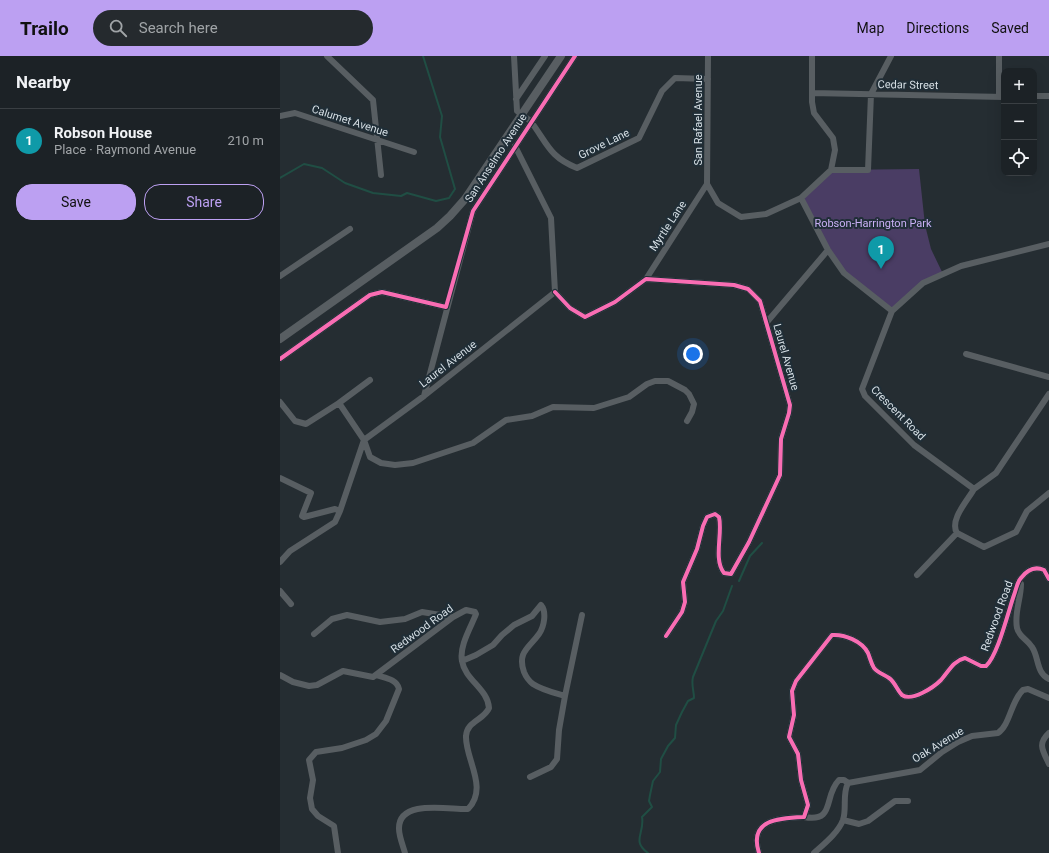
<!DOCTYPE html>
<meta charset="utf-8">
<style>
body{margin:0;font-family:Roboto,sans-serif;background:#252a2e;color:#f1f3f6}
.controls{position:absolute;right:12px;top:12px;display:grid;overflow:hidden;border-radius:8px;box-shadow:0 4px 16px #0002}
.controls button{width:36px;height:36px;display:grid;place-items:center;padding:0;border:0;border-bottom:1px solid #3a3f43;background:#1c2226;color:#f1f3f6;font:20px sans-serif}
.you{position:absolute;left:413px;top:298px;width:14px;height:14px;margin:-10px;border:3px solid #fff;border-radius:50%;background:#1a73e8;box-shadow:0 0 0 6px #1a73e833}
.badge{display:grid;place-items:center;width:26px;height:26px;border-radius:50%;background:#bca0f2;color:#fff;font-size:13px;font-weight:700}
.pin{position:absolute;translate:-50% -33px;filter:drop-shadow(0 1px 2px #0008)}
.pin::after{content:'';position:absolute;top:21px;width:14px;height:12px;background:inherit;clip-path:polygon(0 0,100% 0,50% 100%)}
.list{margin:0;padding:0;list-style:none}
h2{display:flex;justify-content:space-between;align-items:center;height:52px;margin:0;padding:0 16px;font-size:17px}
h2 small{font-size:13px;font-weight:400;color:#a0a4a7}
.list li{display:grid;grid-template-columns:26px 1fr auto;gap:12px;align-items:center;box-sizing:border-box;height:64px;padding:0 16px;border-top:1px solid #3a3f43}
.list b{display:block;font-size:15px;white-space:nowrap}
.list p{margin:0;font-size:13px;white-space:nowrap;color:#a0a4a7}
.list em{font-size:13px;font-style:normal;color:#a0a4a7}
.actions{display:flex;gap:8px;padding:12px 16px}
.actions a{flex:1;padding:9px 0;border:1px solid #bca0f2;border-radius:16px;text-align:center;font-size:14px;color:#bca0f2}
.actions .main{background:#bca0f2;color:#111}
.icon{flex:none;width:22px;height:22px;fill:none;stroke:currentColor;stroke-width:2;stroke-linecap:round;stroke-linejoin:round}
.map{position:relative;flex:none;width:769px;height:797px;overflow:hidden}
header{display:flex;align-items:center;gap:24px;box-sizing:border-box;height:56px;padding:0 20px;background:#bca0f2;color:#111}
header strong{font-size:19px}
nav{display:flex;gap:22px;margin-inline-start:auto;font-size:14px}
.search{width:280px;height:36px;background:#252a2e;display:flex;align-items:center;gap:10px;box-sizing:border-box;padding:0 14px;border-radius:22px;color:#a0a4a7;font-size:15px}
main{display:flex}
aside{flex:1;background:#1c2226}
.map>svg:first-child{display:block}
.green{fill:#4a3d64}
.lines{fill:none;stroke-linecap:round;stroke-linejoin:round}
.stream{stroke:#204e44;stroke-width:2}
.minor{stroke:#585e62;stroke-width:6}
.secondary{stroke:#585e62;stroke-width:8}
.cycleway-casing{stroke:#202e37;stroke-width:6}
.cycleway{stroke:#f96db3;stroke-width:4}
.labels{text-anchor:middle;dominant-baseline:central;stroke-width:4;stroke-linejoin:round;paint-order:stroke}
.street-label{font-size:11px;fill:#d6dfe5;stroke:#202e37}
.park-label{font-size:11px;fill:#c9b0f5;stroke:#202e37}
</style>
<header>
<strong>Trailo</strong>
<div class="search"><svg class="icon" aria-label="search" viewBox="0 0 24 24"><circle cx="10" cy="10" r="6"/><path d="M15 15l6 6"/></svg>Search here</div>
<nav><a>Map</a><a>Directions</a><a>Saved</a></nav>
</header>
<main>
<aside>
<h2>Nearby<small></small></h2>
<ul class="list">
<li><span class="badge" style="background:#0f9aa8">1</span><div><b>Robson House</b><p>Place · Raymond Avenue</p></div><em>210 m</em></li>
</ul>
<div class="actions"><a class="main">Save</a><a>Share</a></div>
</aside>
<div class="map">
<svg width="769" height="797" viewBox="0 0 769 797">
<rect width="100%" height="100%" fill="#252d32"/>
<path class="green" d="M639,113L645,169L651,193L663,218L643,227L612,255L564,217L521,142L551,114Z"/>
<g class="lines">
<path class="stream" d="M0,122L24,108L42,112L65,127L93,137L121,140L127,137L156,145L169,142L175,133L160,81L162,60L143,0
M459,525L470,500L482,487
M368,797C351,785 365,777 362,761L372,751L369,745L370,739L373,725L380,716L381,703L388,690L395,682L396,669L402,656L408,645L414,642C414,635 411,628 413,621L436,565L443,555L452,530"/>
<path class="minor" d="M47,0L93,44L101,119
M234,0L237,55C241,59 248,62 252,67C268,89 270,101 297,112L359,82L382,35L395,22L428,23
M428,0L427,128L438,147L461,161L486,158L521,142L551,114L555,94L553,82L534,57L532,46V0
M532,37L724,41
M754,40H769
M719,41V0
M236,43L265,0
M0,60L15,57L134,96
M235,90L271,162L275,236
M551,114H588L591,38L611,0
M521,142L548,194L564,217L612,255
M769,188L681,210L643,227L612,255L582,333L585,340L634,389L694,433L716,417L769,338
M0,220L70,173
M366,223L427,128
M275,236L290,252L305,261L335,246L366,223L454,229L468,233L480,245L510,349L509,357L501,383L500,419L469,486L451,518L444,517C433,503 443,477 439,461L435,458L427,461L423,470L417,493L403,526L405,546L402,556L386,580
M487,266L548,194
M686,298L769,321
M0,303L90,239L102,236L166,251
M144,340L193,155L295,0
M0,346L15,365L26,368L59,347L84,384L90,401L101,407L115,409L133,407L193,387L226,364L252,360L273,351L314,352L349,341L367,328L375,325H388L405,334L409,338L414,348L412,356L407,365
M59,347L90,324
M84,384L144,340L275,236
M0,422L31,437L22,460L24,461L55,453L60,455L55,466L10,495L0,506
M694,433C688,444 669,464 677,477L704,491L736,476L747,455L769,437
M60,455L84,384
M637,519L677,477
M741,528C741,543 734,557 737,572C739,581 747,583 752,591C759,601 756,617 769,623
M0,535L11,548
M34,578L52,563L67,559L100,566L125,563L142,556L173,561
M182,605L196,599L213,589L222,579L234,569L252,560L261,549C267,556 264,571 259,578C249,592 237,596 244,616C246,621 249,625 253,628C262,634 275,637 285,640L302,559
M0,619L13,626L29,630L37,629L63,615L93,621L173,561L186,554L195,556L196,558C191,571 179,590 182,605C185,624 208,633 209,652C204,664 187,665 186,680C185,703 209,732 188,753C171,754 118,742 119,773C119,780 123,790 125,797
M769,677C757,688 763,695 769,708
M250,721L271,711L277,703L279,674L285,640
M524,761C556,767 543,740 559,724H564L568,727
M563,764L579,768L588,765L615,745H628
M58,797L54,770L38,760L32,753L30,742L33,724L29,704L36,696L62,692L86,684L96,678L106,665L119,633C117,623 105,622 96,619
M479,797C468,763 500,762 524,761L528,749L521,724L518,698L509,681L514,659L512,635L516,625L552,579C564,578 582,585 588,597C590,602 591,607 594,612C598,617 603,618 609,622C615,626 617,634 622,639C632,646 654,631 661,624C669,615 673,605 685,602L701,610H706C718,599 728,556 734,539C736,534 737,526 741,522C747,514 755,510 764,514L769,523
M534,797C544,788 558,777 563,764C567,752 562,739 568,727L640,714L662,696L678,686L692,680L718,677C730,669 731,645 743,634L748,633L769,642"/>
<path class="secondary" d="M0,283L157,172L170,160L185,143L281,0"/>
<defs>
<path id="cycleway" d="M275,236L290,252L305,261L335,246L366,223L454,229L468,233L480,245L510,349L509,357L501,383L500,419L469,486L451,518L444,517C433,503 443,477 439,461L435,458L427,461L423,470L417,493L403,526L405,546L402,556L386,580
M0,303L90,239L102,236L166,251L193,155L295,0
M479,797C468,763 500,762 524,761L528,749L521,724L518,698L509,681L514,659L512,635L516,625L552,579C564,578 582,585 588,597C590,602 591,607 594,612C598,617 603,618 609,622C615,626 617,634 622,639C632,646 654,631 661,624C669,615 673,605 685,602L701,610H706C718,599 728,556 734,539C736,534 737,526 741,522C747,514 755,510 764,514L769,523"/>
</defs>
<use href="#cycleway" class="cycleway-casing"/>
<use href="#cycleway" class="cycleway"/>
</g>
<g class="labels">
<g class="street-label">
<text transform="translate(628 29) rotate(1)">Cedar Street</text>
<text transform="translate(418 64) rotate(-90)">San Rafael Avenue</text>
<text transform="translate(70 65) rotate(18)">Calumet Avenue</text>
<text transform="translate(324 88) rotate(-26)">Grove Lane</text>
<text transform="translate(216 102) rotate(-57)">San Anselmo Avenue</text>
<text transform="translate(388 170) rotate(-57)">Myrtle Lane</text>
<text transform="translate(506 301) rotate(74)">Laurel Avenue</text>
<text transform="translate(168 308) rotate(-38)">Laurel Avenue</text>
<text transform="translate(618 357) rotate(45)">Crescent Road</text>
<text transform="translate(717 560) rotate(-70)">Redwood Road</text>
<text transform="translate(142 573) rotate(-36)">Redwood Road</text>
<text transform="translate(658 689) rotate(-31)">Oak Avenue</text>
</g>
<g class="park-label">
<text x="593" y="167">Robson-Harrington Park</text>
</g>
</g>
</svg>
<div class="controls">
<button>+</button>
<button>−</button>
<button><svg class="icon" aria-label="locate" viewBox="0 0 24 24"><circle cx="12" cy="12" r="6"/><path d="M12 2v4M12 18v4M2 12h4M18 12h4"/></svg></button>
</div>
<div class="you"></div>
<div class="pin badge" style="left:601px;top:213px;background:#0f9aa8">1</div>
</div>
</main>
